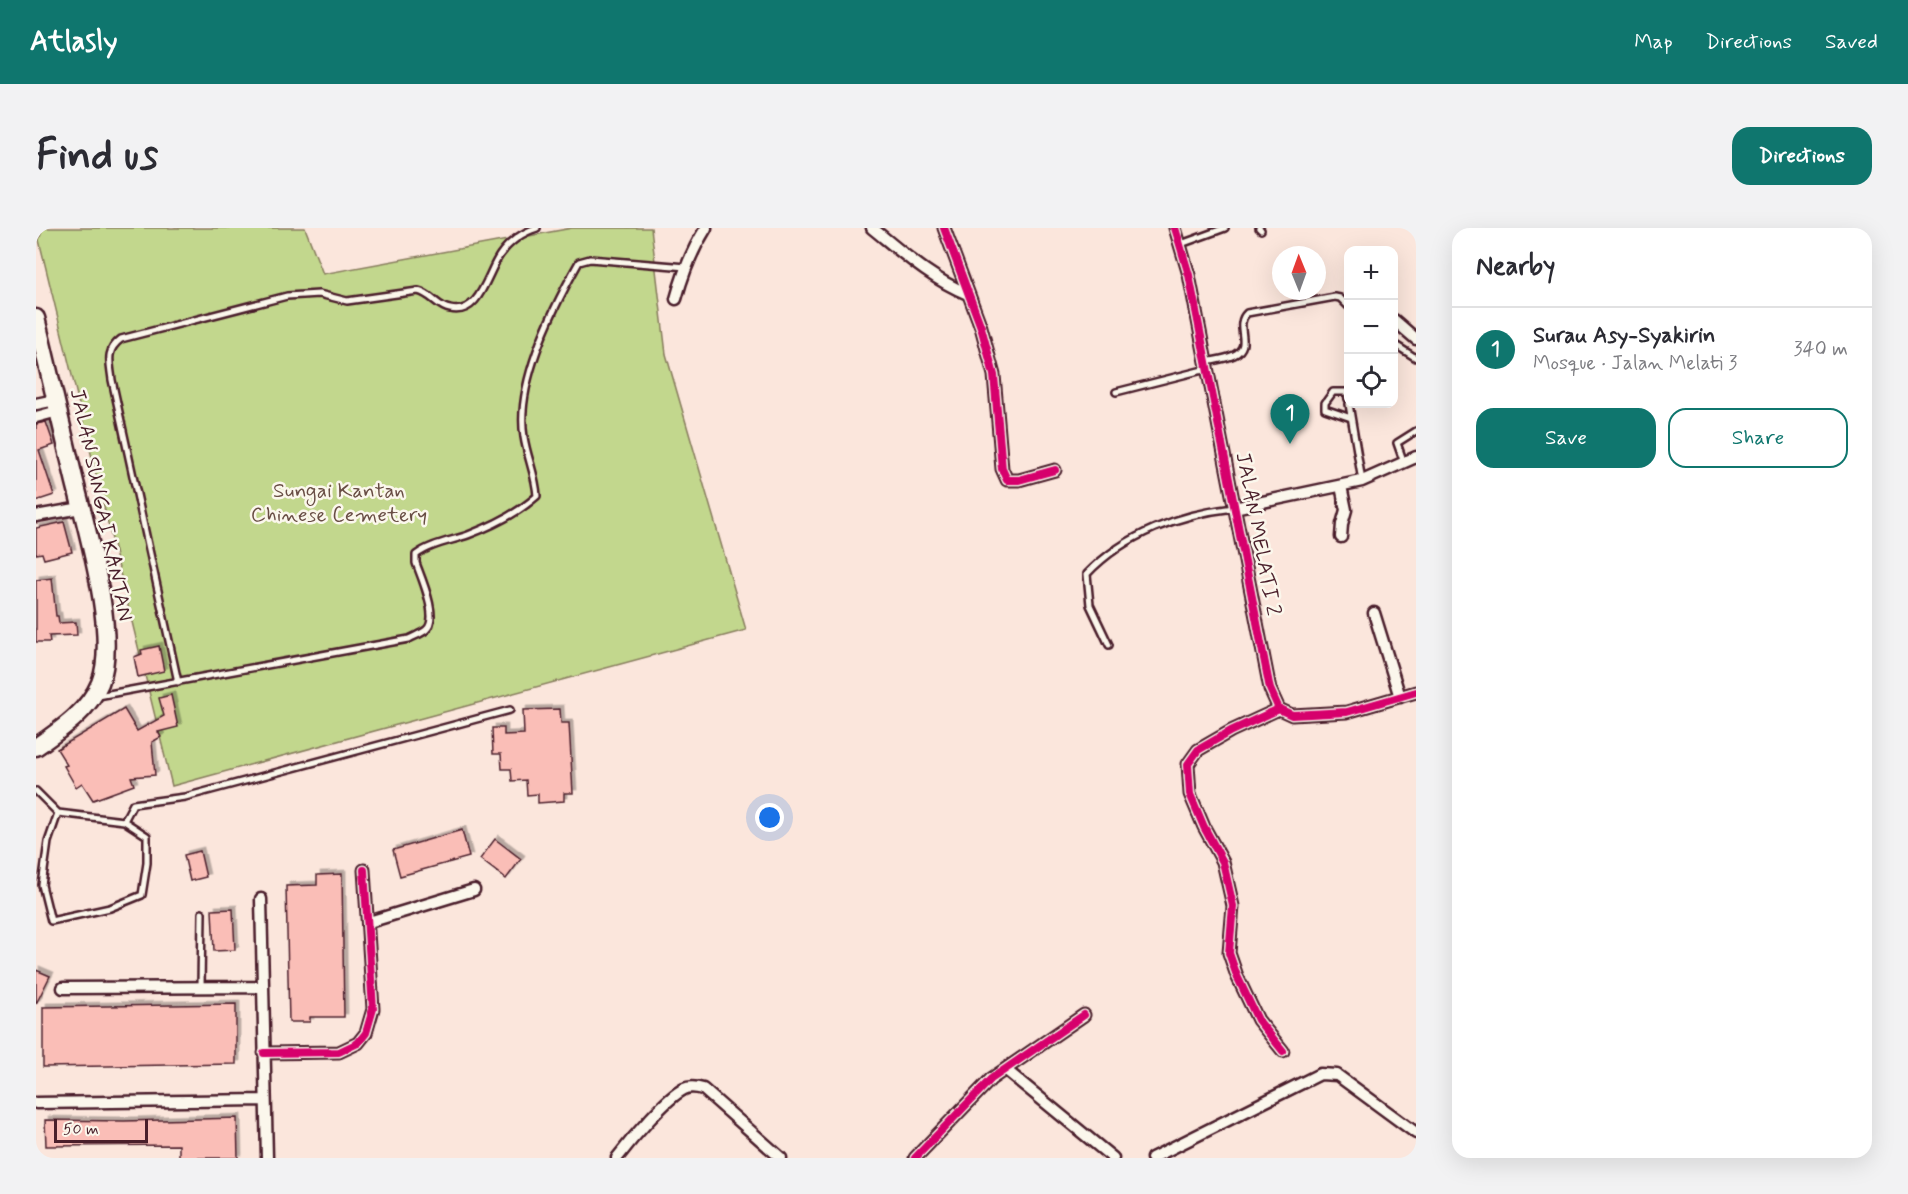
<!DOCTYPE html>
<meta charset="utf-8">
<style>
body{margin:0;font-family:Mynerve,sans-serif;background:#f2f2f3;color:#2b2b33}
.controls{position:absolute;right:18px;top:18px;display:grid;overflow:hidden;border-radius:12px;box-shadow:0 6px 24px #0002}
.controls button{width:54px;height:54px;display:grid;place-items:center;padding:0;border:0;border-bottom:2px solid #e1e1e2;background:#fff;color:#2b2b33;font:30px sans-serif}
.compass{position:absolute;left:1236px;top:18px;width:54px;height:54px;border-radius:50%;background:#fff;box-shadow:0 6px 24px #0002;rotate:359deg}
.scale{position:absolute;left:18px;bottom:15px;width:94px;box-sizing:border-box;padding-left:6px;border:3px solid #4a1f2b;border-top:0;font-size:16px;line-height:21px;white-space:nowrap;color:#4a1f2b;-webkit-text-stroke:4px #fbf7ec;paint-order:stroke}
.you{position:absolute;left:734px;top:590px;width:21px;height:21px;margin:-15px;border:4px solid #fff;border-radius:50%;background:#1a73e8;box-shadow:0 0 0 9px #1a73e833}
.badge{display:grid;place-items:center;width:39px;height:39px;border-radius:50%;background:#0f766e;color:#fff;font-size:20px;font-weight:700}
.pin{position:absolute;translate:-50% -50px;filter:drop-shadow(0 2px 3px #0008)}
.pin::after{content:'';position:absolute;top:32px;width:21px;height:18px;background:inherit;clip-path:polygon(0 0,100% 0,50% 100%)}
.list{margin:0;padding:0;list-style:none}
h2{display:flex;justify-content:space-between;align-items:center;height:78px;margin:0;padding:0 24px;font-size:26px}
h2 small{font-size:20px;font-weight:400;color:#7c7c81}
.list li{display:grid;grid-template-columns:39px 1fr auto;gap:18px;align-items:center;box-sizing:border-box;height:84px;padding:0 24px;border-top:2px solid #e1e1e2}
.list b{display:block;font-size:22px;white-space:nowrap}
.list p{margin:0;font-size:20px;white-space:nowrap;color:#7c7c81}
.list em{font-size:20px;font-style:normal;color:#7c7c81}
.actions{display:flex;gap:12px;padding:18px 24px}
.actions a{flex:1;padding:14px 0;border:2px solid #0f766e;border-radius:18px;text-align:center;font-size:21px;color:#0f766e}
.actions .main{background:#0f766e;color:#fff}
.icon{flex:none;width:33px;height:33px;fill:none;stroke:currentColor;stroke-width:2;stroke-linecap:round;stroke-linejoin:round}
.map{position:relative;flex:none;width:1380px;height:930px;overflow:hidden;border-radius:18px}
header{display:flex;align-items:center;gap:36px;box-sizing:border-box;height:84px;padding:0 30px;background:#0f766e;color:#fff}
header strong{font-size:28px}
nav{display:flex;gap:33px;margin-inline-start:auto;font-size:21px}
.intro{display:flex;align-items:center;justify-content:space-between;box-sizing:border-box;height:144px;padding:0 36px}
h1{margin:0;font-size:42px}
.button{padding:15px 27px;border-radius:18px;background:#0f766e;color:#fff;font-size:21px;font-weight:700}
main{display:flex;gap:36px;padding:0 36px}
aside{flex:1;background:#fff;border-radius:18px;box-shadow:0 6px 24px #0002}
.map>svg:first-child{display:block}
.green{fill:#c2d78d;stroke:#867b5c;stroke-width:1.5}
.building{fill:#fabeb7;stroke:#4a1f2b;stroke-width:1.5;filter:url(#shadow)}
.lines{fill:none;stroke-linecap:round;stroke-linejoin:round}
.service-casing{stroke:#4a1f2b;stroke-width:10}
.minor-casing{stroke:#4a1f2b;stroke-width:15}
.secondary-casing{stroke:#4a1f2b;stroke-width:21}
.service{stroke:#fbf7ec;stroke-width:5}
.minor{stroke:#fbf7ec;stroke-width:10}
.secondary{stroke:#fbf7ec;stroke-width:16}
.cycleway-casing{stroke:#fbf7ec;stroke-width:11}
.cycleway{stroke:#d6006c;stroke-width:8}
.labels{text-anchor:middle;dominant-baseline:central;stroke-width:5;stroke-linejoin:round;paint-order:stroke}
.park-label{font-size:21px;fill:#684d44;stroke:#fbf7ec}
.street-label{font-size:21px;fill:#4a1f2b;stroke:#fbf7ec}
</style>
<header>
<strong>Atlasly</strong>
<nav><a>Map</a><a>Directions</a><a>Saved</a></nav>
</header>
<div class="intro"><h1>Find us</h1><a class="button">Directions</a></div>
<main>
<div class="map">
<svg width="1380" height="930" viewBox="0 0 1380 930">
<defs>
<filter id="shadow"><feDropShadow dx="3.5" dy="-3.5" stdDeviation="0" flood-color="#0004"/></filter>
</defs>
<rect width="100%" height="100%" fill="#fbe6dc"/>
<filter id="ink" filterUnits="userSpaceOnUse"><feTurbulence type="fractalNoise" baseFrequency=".0167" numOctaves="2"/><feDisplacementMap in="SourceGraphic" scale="12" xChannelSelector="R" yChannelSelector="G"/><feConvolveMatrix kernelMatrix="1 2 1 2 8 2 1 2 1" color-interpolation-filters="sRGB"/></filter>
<g filter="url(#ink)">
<path class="green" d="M7,0H269L287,46L536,0H615L630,126L710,402L136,558L3,12Z"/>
<path class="building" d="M10,194L18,217L3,222L18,267L0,273V196Z
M28,294L36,324L8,331L6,325L0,326V300Z
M16,350L20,388H22L23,395L40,394L41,407L13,408L14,414H0V352Z
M123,418L128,443L102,449L98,429L106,426L105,422Z
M135,467L142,499L122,504L125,509L116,514L119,547L95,549L98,557L57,572L46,555L40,559L28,538L31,537L21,521L88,481L101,503L128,488L123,470Z
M524,481L525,495H533L537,565H528V573L502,575V566L491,567L490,552L476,553L475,541H466L465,526H457L456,500H468V507L488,506L487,482Z
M426,602L433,629L364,648L357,622Z
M459,611L485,631L470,651L444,631Z
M164,623L170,649L154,653L148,627Z
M306,646L308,789H274V794H253L250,658L281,657V647Z
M197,681L199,722L178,723L176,682Z
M0,742L14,748L0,776Z
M200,776V836L7,839V779Z
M201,890L202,930H143V917L10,918L9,892L88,893Z"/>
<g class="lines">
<defs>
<path id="service" d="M1223,0L1225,2
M1145,16L1189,0
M1358,116L1380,130
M1170,134C1179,132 1190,131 1198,127C1218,117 1197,98 1211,85L1299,69L1304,70L1312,78
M1080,164L1171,141
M1312,171L1311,164H1297L1289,175V181L1315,190
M1313,176L1326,253
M1368,235L1361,215L1380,203
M1073,417L1054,377L1051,346C1089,306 1144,286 1198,280
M142,454L76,152C74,134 69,123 85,111L251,68L283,66L311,73L382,63C396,66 401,79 414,81C444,88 451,45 464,27C473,14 487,4 501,0
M62,468L373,411C378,408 385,406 390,402C404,391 385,349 380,335V327C394,316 415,313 432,307C456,298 482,285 501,268C500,248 491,229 488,209C479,155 517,80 543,34L554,31L650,39
M0,563L22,585L88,593L111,608V635L106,667L74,680L15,693L6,657L12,614L22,585
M88,593L97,576L149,569L474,482
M165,759L166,685"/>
<path id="minor" d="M836,0C867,25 895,51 932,66
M908,0L945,99L958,147L966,241L971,252H983L1019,242
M1139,0L1153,47L1234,461L1243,481L1256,487L1311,484L1380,464
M640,71C647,45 656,22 670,0
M1358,92L1380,111
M0,176L19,172
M0,189L22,183
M1305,258L1310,282L1306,296L1305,309
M1198,280L1326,253L1380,229
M0,288L45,280
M1338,385L1364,469
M1243,481L1195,503L1162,522L1152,536L1154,566L1168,599L1187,634L1197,678L1193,725L1201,748L1222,792L1247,823
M225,671L231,930
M333,694L438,662
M27,760L227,759
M228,825L303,824L322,815L330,805L337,781L328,642
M970,842L1077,930
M0,875L229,872
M581,930C594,913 630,870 648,861C654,858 660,859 667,861L745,930
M879,930L955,851L1048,787
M1116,930L1284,846L1301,847L1380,905"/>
<path id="secondary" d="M0,90C13,143 25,196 38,250C50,300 83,408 64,455C52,484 24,502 0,519"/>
</defs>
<use href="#service" class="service-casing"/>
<use href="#minor" class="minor-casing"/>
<use href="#secondary" class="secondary-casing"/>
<use href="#service" class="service"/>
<use href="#minor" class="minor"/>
<use href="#secondary" class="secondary"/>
<defs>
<path id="cycleway" d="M908,0L945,99L958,147L966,241L971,252H983L1019,242
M1139,0L1153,47L1234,461L1243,481L1256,487L1311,484L1380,464
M1243,481L1195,503L1162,522L1152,536L1154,566L1168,599L1187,634L1197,678L1193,725L1201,748L1222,792L1247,823
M228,825L303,824L322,815L330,805L337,781L328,642
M879,930L955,851L1048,787"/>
</defs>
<use href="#cycleway" class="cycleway-casing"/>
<use href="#cycleway" class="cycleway"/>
</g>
</g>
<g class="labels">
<g class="park-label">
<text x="303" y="263">Sungai Kantan<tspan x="303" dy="24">Chinese Cemetery</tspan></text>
</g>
<g class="street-label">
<text transform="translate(65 277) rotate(78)">JALAN SUNGAI KANTAN</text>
<text transform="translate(1222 306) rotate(79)">JALAN MELATI 2</text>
</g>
</g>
</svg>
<div class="controls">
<button>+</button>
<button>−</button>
<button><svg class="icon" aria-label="locate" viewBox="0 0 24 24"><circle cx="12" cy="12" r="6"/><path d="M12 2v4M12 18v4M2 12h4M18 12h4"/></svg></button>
</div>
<svg class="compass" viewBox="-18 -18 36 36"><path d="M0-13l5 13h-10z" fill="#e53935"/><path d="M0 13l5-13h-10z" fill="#7c7c81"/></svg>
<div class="scale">50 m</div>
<div class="you"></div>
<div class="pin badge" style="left:1254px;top:216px">1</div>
</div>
<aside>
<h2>Nearby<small></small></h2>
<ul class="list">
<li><span class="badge">1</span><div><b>Surau Asy-Syakirin</b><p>Mosque · Jalan Melati 3</p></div><em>340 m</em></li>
</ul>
<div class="actions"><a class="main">Save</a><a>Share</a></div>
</aside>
</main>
